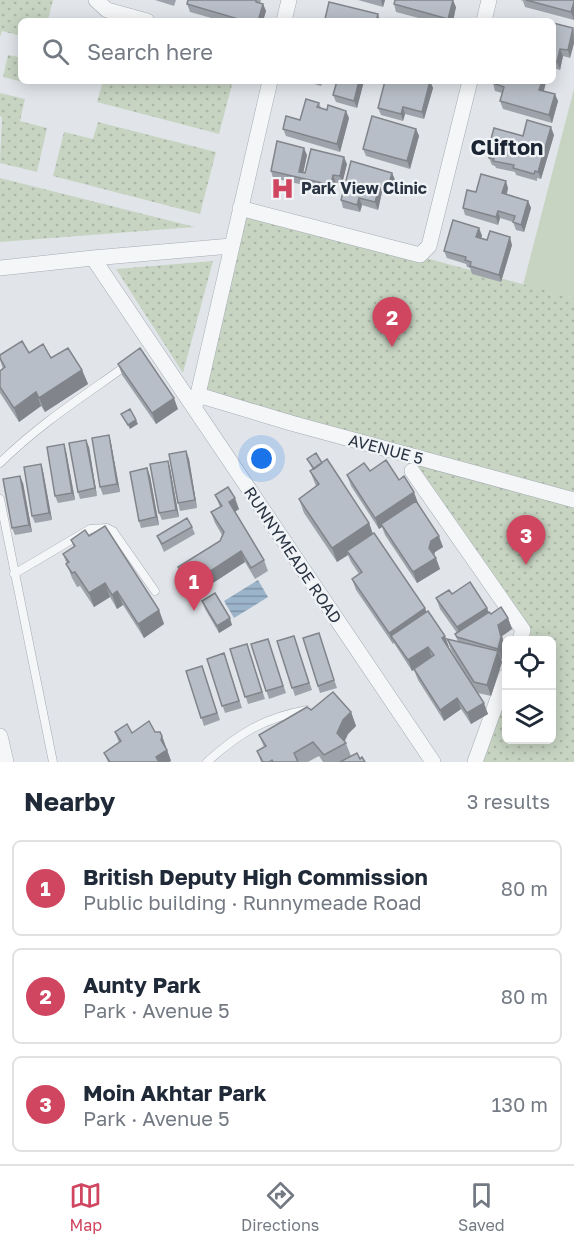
<!DOCTYPE html>
<meta charset="utf-8">
<style>
body{margin:0;font-family:"Golos Text",sans-serif;background:#f2f2f3;color:#1f2937}
.controls{position:absolute;right:18px;bottom:18px;display:grid;overflow:hidden;border-radius:9px;box-shadow:0 3px 15px #0003}
.controls button{width:54px;height:54px;display:grid;place-items:center;padding:0;border:0;border-bottom:2px solid #e0e1e3;background:#fff;color:#1f2937;font:30px sans-serif}
.you{position:absolute;left:262px;top:459px;width:21px;height:21px;margin:-15px;border:4px solid #fff;border-radius:50%;background:#1a73e8;box-shadow:0 0 0 9px #1a73e833}
.badge{display:grid;place-items:center;width:39px;height:39px;border-radius:50%;background:#d0455f;color:#fff;font-size:20px;font-weight:700}
.pin{position:absolute;translate:-50% -50px;filter:drop-shadow(0 2px 3px #0008)}
.pin::after{content:'';position:absolute;top:32px;width:21px;height:18px;background:inherit;clip-path:polygon(0 0,100% 0,50% 100%)}
.list{margin:0;padding:0;list-style:none}
h2{display:flex;justify-content:space-between;align-items:center;height:78px;margin:0;padding:0 24px;font-size:26px}
h2 small{font-size:20px;font-weight:400;color:#747a83}
.list li{display:grid;grid-template-columns:39px 1fr auto;gap:18px;align-items:center;box-sizing:border-box;height:96px;margin:0 12px 12px;padding:0 12px;border:2px solid #e0e1e3;border-radius:9px}
.list b{display:block;font-size:22px;white-space:nowrap}
.list p{margin:0;font-size:20px;white-space:nowrap;color:#747a83}
.list em{font-size:20px;font-style:normal;color:#747a83}
.icon{flex:none;width:33px;height:33px;fill:none;stroke:currentColor;stroke-width:2;stroke-linecap:round;stroke-linejoin:round}
.map{position:relative;flex:none;width:574px;height:762px;overflow:hidden}
.search{position:absolute;background:#fff;box-shadow:0 3px 15px #0003;left:18px;right:18px;top:18px;height:66px;display:flex;align-items:center;gap:15px;box-sizing:border-box;padding:0 21px;border-radius:9px;color:#747a83;font-size:22px}
.sheet{height:402px;background:#fff}
nav{display:flex;justify-content:space-around;align-items:center;box-sizing:border-box;height:84px;border-top:2px solid #e0e1e3;background:#fff;font-size:16px;color:#747a83}
nav a{display:grid;justify-items:center;gap:3px}
nav .on{color:#d0455f}
.map>svg:first-child{display:block}
.grass{fill:#c7d4c2}
.park{fill:url(#park-dots)}
.water{fill:url(#water-rules)}
.lines{fill:none;stroke-linecap:round;stroke-linejoin:round}
.service-casing{stroke:#a6acb4;stroke-width:9}
.minor-casing{stroke:#a6acb4;stroke-width:16}
.service{stroke:#f4f6f8;stroke-width:8}
.minor{stroke:#f4f6f8;stroke-width:15}
.wall{fill:#9ea3ab}
.shaded-wall{fill:#81858b}
.building{fill:#b8bec7;stroke:#81858b;stroke-width:1.5}
.labels{text-anchor:middle;dominant-baseline:central;stroke-width:4.5;stroke-linejoin:round;paint-order:stroke}
.poi-label{font-size:16px;font-weight:bold;fill:#293342;stroke:#f1f4f7;text-anchor:start}
.street-label{font-size:16px;fill:#293342;stroke:#f1f4f7}
.district-label{font-size:22px;font-weight:bold;fill:#1b2433;stroke:#f1f4f7}
</style>
<div class="map">
<svg width="574" height="762" viewBox="0 0 574 762">
<defs>
<pattern id="park-dots" width="8" height="8" patternUnits="userSpaceOnUse" patternTransform="scale(1.5)"><rect width="8" height="8" fill="#c7d4c2"/><path d="M2 2h.1M6 6h.1" fill="none" stroke="#abb6a8" stroke-width="1.8" stroke-linecap="round"/></pattern>
<pattern id="water-rules" width="6" height="5" patternUnits="userSpaceOnUse" patternTransform="scale(1.5)"><rect width="6" height="5" fill="#9cb4ca"/><path d="M0 2.5h6" fill="none" stroke="#7f93a6"/></pattern>
</defs>
<rect width="100%" height="100%" fill="#e1e5ea"/>
<path class="grass" d="M574,89V298L523,285Z"/>
<path class="park" d="M0,0H53L48,20L52,21H21V36L2,31L0,37Z
M21,46V81H28L27,83L3,77L8,55L18,57Z
M103,81H233L219,134L97,102Z
M0,93L25,99L20,121L47,128L37,172L0,163L2,117L0,116Z
M98,122L216,152L200,214L53,176L64,132L93,139Z
M0,178L195,227L0,242Z
M240,208L574,298V496L198,395Z
M213,261L183,373L116,269Z
M401,453L574,500V762H475L506,676V740H552V640H520L523,630Z"/>
<path class="water" d="M258,580L268,597L234,618L224,601Z"/>
<g class="lines">
<defs>
<path id="service" d="M0,463C36,427 79,399 120,370
M0,499L53,762
M14,574L90,529L107,528L113,531L155,591
M207,762C239,733 264,718 307,710"/>
<path id="minor" d="M96,0L107,10L147,21
M284,21L289,0
M484,21L489,0
M240,208L420,255L429,246L470,81
M93,258L433,762
M0,268L93,258L231,246
M198,395L291,423L574,500
M196,403L270,81
M412,471L523,630L520,640
M0,736L6,762
M475,762L506,676"/>
</defs>
<use href="#service" class="service-casing"/>
<use href="#minor" class="minor-casing"/>
<use href="#service" class="service"/>
<use href="#minor" class="minor"/>
</g>
<path class="wall" d="M155,0H176L174,6Z
M188,0H261L260,3L263,4L266,11L263,21H222L190,12L187,4Z
M358,0H385L383,7Z
M521,0H574V20L525,7L523,1Z
M394,4L456,7L453,21H430L396,12Z
M553,23L573,28L574,31V43L570,58L563,56L560,70L553,68Z
M310,81H323L321,86L311,83Z
M325,81H364L357,108L336,102L333,95L336,84Z
M430,81L433,88L424,119L405,114L403,121L381,115L378,108Z
M493,81H546V82L544,91L558,101L552,123L503,109L500,101L502,93L495,91L493,83Z
M319,103L321,108L349,118L340,152L286,136L283,129L300,120Z
M416,129L419,136L410,169L366,156L363,149Z
M554,135L541,179L537,178V181L516,175L515,172L496,168L495,166L492,165L489,158L491,151L489,146L523,136Z
M307,155L303,173H305L347,164L342,184L336,183L334,192L273,178L271,171Z
M392,173L395,180L391,195L382,192L378,210L362,205L360,212L343,208L341,200Z
M508,188L507,194L528,201L531,208L524,232L516,230L513,222L500,218L498,225L465,215L463,208L476,192Z
M479,228L482,236L481,238L512,245L501,282L472,274L470,268L467,267L466,264L447,258L444,251Z
M29,353L51,358L82,370L88,384L45,412L41,406L19,422L0,393V371L3,369L0,360V355Z
M118,364L178,409L156,424L122,375Z
M109,435L111,443L120,492L103,495L100,487Z
M89,447L97,496L80,499L78,492Z
M66,451L75,500L58,503L55,496Z
M186,451L189,459L197,508L180,511L178,503Z
M307,459L322,463L369,523L373,534L425,608L426,612L449,647H448L474,688L451,650L447,639L458,642L455,634L457,633L440,609L436,598L452,594L487,608L488,612L491,614L508,618L512,629L502,636L505,648L501,660L502,662L491,696L478,693L488,714L471,724L461,709L444,721L418,680L414,670L412,671L394,643L393,644L356,590L352,579L359,574L351,562L348,555L337,562L304,513L299,499L316,486L310,471L313,470Z
M168,461L170,468L179,517L162,520L159,513Z
M41,464L43,471L52,520L35,523L32,516Z
M147,468L150,476L159,525L141,528L139,521Z
M370,471L399,480L418,503L443,547L435,552L434,555L440,569L417,583L385,535L382,527L379,529L351,486L347,475Z
M23,483L32,532L15,535L12,528Z
M215,495L239,509L235,512L264,560L268,571L255,579L245,562L193,596L182,577L178,567L220,541L222,535L215,523L211,512L220,507Z
M192,527L195,534L164,552L160,543L157,536Z
M89,536L159,610L164,624L144,638L123,605L117,609L110,597L94,607L80,586L77,587L72,578L63,554L74,547L71,540Z
M202,601L232,625L219,633L205,609Z
M319,633L337,688L320,693L303,638Z
M294,636L312,690L295,696L277,641Z
M268,639L286,693L269,699L251,644Z
M247,644L265,699L248,704L230,649Z
M224,653L242,708L225,713L207,659Z
M202,666L220,720L204,726L186,671Z
M311,710L351,712L356,726L348,734L345,741L351,756L360,759L365,762H323L319,756L308,762H261L257,751L264,747L259,735Z
M115,732L132,733L155,732L162,736L171,761L169,762H108L104,753L119,743Z"/>
<path class="shaded-wall" d="M381,0H385L383,7Z
M453,0L456,7L453,21H449L448,19Z
M574,2V20L571,12Z
M263,4L266,11L263,21H258Z
M378,14L380,21H376Z
M573,28L574,43L570,58L568,50Z
M560,49L563,56L560,70L557,62Z
M359,81H364L357,108L354,101Z
M430,81L433,88L424,119L422,112Z
M542,81H546V82L542,97L539,90Z
M555,94L558,101L552,123L549,115Z
M403,107L405,114L403,121L401,114Z
M346,111L349,118L340,152L337,144Z
M551,127L554,135L541,179L538,172Z
M416,129L419,136L410,169L407,161Z
M304,148L307,155L302,179L299,172Z
M344,157L347,164L342,184L340,176Z
M392,173L395,180L391,195L388,187Z
M333,175L336,183L334,192L331,185Z
M506,181L508,188L505,200L502,193Z
M380,185L382,192L378,210L375,202Z
M359,198L362,205L360,212L357,205Z
M528,201L531,208L524,232L521,225Z
M498,211L500,218L498,225L496,217Z
M479,228L482,236L479,244L476,237Z
M510,237L512,245L501,282L499,275Z
M82,370L88,384L45,412L39,398Z
M36,392L41,406L19,422L14,408Z
M174,398L178,409L156,424L152,413Z
M136,420L138,424L130,429L128,425Z
M109,435L111,443L120,492L117,484Z
M86,440L89,447L97,496L95,488Z
M64,444L66,451L75,500L72,493Z
M186,451L189,459L197,508L195,500Z
M168,461L170,468L179,517L176,510Z
M41,464L43,471L52,520L49,513Z
M147,468L150,476L159,525L156,517Z
M20,476L23,483L32,532L29,525Z
M414,492L418,503L383,527L381,524L382,527L379,529L375,518Z
M235,498L239,509L233,513L229,502Z
M369,523L374,537L347,551L348,555L337,562L332,548Z
M439,536L443,547L435,552L433,558L429,548L431,541Z
M241,551L245,562L193,596L189,585Z
M436,558L440,569L417,583L413,572Z
M105,583L110,597L94,607L89,593Z
M117,591L123,605L117,609L112,595Z
M425,608L429,619L391,636L393,644L389,633Z
M487,608L491,619L461,638L457,627Z
M159,610L164,624L144,638L138,624Z
M230,618L232,625L219,633L217,626Z
M508,618L512,629L502,636L505,648L502,660L498,649V625Z
M445,636L449,647L446,649L442,638Z
M428,647L432,657L412,671L408,660Z
M498,651L502,662L491,696L487,685Z
M457,698L461,709L444,721L440,710Z
M484,703L488,714L471,724L467,713Z
M351,712L356,726L348,734L343,744L337,733L343,720Z
M162,736L166,747L164,751L161,740Z
M167,750L171,761L169,762H158L156,757Z"/>
<path class="building" d="M188,0H256V2L263,4L258,21H245L187,4Z
M395,0H453L448,19L394,4Z
M526,0H574V2L571,12Z
M329,2L378,14L376,21H334L325,19Z
M553,23L573,28L568,50L560,49L557,62L553,61Z
M337,81H359L354,101L333,95Z
M385,81H430L422,112L403,107L401,114L378,108Z
M493,81H542L539,90L555,94L549,115L500,101L504,87L493,83Z
M306,99L319,103L317,107L327,110L328,105L346,111L337,144L283,129L286,116L300,120Z
M372,116L416,129L407,161L363,149Z
M527,120L551,127L538,172L535,171L534,174L513,168L514,165L493,161L494,159L489,158L492,147L489,146L494,128L523,136Z
M277,141L304,148L299,172L305,173L311,149L344,157L340,176L333,175L331,185L271,171Z
M351,161L392,173L388,187L380,185L375,202L359,198L357,205L341,200Z
M481,174L506,181L502,193L528,201L521,225L513,222L515,216L498,211L496,217L463,208L467,190L476,192Z
M453,220L479,228L476,237L487,240L490,231L510,237L499,275L470,266L471,262L465,260L466,257L444,251Z
M22,341L29,353L43,344L51,358L68,348L82,370L39,398L36,392L14,408L0,387V371L5,367L0,358V355Z
M140,348L174,398L152,413L118,364Z
M130,409L136,420L128,425L121,414Z
M109,435L117,484L100,487L92,438Z
M86,440L95,488L78,492L69,443Z
M64,444L72,493L55,496L47,447Z
M186,451L195,500L178,503L169,454Z
M316,453L322,463L314,469L307,459Z
M327,459L369,523L332,548L299,499L319,484L310,471Z
M386,460L399,480L404,476L414,492L375,518L347,475L364,463L370,471Z
M168,461L176,510L159,513L150,464Z
M41,464L49,513L32,516L24,467Z
M147,468L156,517L139,521L130,472Z
M20,476L29,525L12,528L3,479Z
M228,487L235,498L229,502L264,560L251,568L241,551L189,585L178,567L220,541L224,532L211,512L222,506L215,495Z
M416,501L439,536L431,541L429,548L436,558L413,572L381,524Z
M187,518L192,527L162,544L157,536Z
M105,526L159,610L138,624L117,591L112,595L105,583L89,593L75,572L72,573L66,564L69,562L63,554L75,546L71,540L85,530L89,536Z
M374,533L425,608L389,633L352,579L362,572L347,551Z
M470,582L487,608L457,627L436,598L449,590L452,594Z
M215,593L230,618L217,626L202,601Z
M501,607L508,618L498,625L501,637L498,649L457,637L455,634L489,612L491,614Z
M428,611L445,636L442,638L484,703L467,713L457,698L440,710L414,669L434,655L428,647L408,660L391,636Z
M319,633L334,680L318,686L303,638Z
M294,636L309,683L292,688L277,641Z
M268,639L283,686L266,691L251,644Z
M447,639L498,651L487,685L474,682Z
M247,644L262,692L245,697L230,649Z
M224,653L239,701L222,706L207,659Z
M202,666L217,713L201,718L186,671Z
M333,692L351,712L343,720L337,733L346,743L324,755L313,742L294,753L298,762H273L272,760L269,762H263L257,751L266,746L259,735L307,707L311,710Z
M149,721L155,732H160L162,736L161,740L167,750L156,757L159,762H110L104,753L121,741L115,732L127,724L132,733Z
M357,753L360,759L362,757L365,762H340Z"/>
<defs>
<symbol id="hospital-bare" viewBox="-9 -9 18 18"><path d="M-5-5h3v3.5h4V-5h3V5h-3V1.5h-4V5h-3Z" fill="#d0455f" stroke="#f1f4f7" stroke-width="2.5" paint-order="stroke"/></symbol>
</defs>
<g fill-rule="evenodd">
<use href="#hospital-bare" x="266" y="172" width="33" height="33"/>
</g>
<g class="labels">
<g class="poi-label">
<text x="301" y="188">Park View Clinic</text>
</g>
<g class="street-label">
<text transform="translate(386 449) rotate(15)">AVENUE 5</text>
<text transform="translate(293 555) rotate(56)">RUNNYMEADE ROAD</text>
</g>
<g class="district-label">
<text x="507" y="146">Clifton</text>
</g>
</g>
</svg>
<div class="controls">
<button><svg class="icon" aria-label="locate" viewBox="0 0 24 24"><circle cx="12" cy="12" r="6"/><path d="M12 2v4M12 18v4M2 12h4M18 12h4"/></svg></button>
<button><svg class="icon" aria-label="layers" viewBox="0 0 24 24"><path d="M12 4l9 5-9 5-9-5zM3 14l9 5 9-5"/></svg></button>
</div>
<div class="you"></div>
<div class="pin badge" style="left:194px;top:611px">1</div>
<div class="pin badge" style="left:392px;top:347px">2</div>
<div class="pin badge" style="left:526px;top:565px">3</div>
<div class="search"><svg class="icon" aria-label="search" viewBox="0 0 24 24"><circle cx="10" cy="10" r="6"/><path d="M15 15l6 6"/></svg>Search here</div>
</div>
<section class="sheet">
<h2>Nearby<small>3 results</small></h2>
<ul class="list">
<li><span class="badge">1</span><div><b>British Deputy High Commission</b><p>Public building · Runnymeade Road</p></div><em>80 m</em></li>
<li><span class="badge">2</span><div><b>Aunty Park</b><p>Park · Avenue 5</p></div><em>80 m</em></li>
<li><span class="badge">3</span><div><b>Moin Akhtar Park</b><p>Park · Avenue 5</p></div><em>130 m</em></li>
</ul>
</section>
<nav>
<a class="on"><svg class="icon" aria-label="map" viewBox="0 0 24 24"><path d="M3 6l6-2 6 2 6-2v14l-6 2-6-2-6 2zM9 4v14M15 6v14"/></svg>Map</a>
<a><svg class="icon" aria-label="directions" viewBox="0 0 24 24"><path d="M12 3l9 9-9 9-9-9zM9 14v-3h6M13 9l2 2-2 2"/></svg>Directions</a>
<a><svg class="icon" aria-label="saved" viewBox="0 0 24 24"><path d="M7 4h10v16l-5-4-5 4z"/></svg>Saved</a>
</nav>
